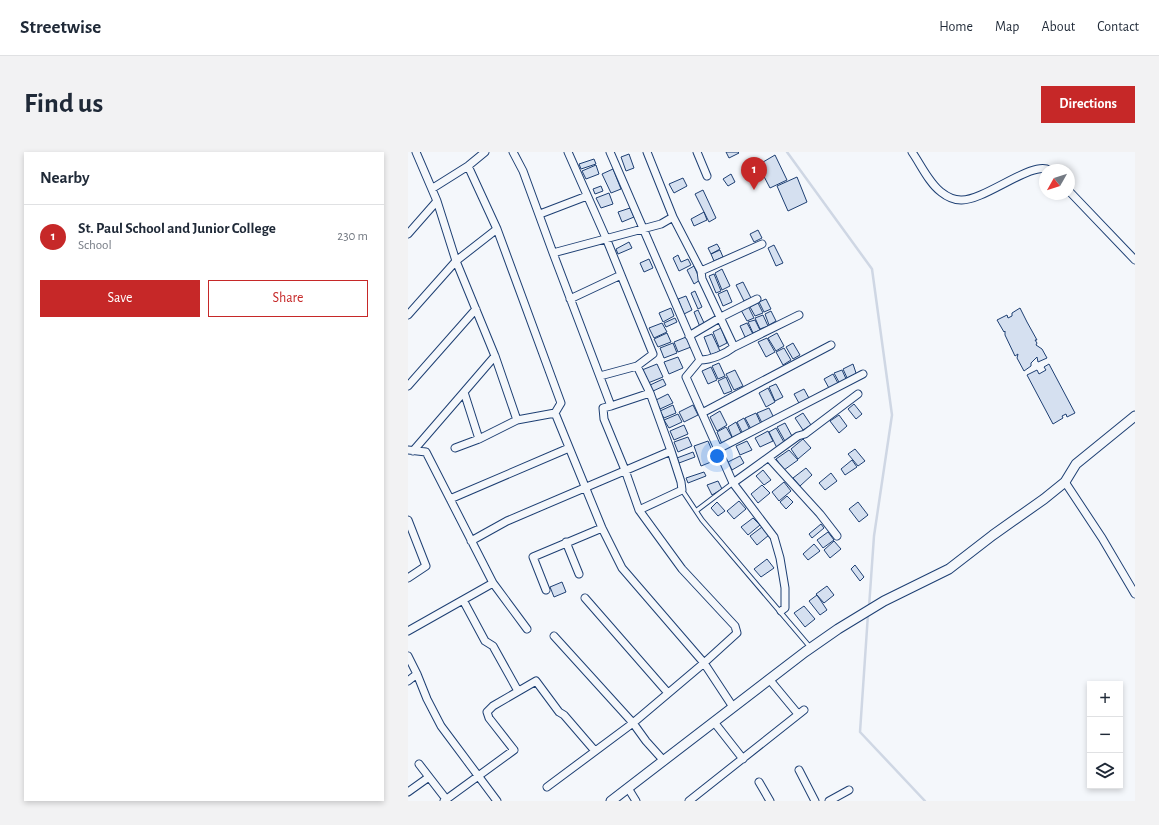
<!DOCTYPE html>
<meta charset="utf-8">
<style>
body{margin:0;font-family:"Alegreya Sans",sans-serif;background:#f2f2f3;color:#1f2937}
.controls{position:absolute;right:12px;bottom:12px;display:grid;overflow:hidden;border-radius:0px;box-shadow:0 2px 6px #0003}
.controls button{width:36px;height:36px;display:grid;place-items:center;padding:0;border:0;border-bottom:1px solid #e0e1e3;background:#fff;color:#1f2937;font:20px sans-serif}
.compass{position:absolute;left:631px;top:12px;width:36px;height:36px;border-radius:50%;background:#fff;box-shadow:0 2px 6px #0003;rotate:231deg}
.you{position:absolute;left:309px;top:304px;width:14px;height:14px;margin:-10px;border:3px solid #fff;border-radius:50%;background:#1a73e8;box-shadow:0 0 0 6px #1a73e833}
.badge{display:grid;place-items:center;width:26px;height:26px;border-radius:50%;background:#c62828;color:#fff;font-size:13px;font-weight:700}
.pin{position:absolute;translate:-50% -33px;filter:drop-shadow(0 1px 2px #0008)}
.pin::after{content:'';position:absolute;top:21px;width:14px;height:12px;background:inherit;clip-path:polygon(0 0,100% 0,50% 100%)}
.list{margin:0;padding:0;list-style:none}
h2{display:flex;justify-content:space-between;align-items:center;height:52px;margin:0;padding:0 16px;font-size:17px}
h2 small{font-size:13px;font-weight:400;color:#747a83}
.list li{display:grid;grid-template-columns:26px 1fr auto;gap:12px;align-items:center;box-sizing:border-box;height:64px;padding:0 16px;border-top:1px solid #e0e1e3}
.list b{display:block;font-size:15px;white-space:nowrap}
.list p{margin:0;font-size:13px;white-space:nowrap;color:#747a83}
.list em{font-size:13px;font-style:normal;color:#747a83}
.actions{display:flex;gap:8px;padding:12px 16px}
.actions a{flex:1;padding:9px 0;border:1px solid #c62828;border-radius:0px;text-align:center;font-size:14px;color:#c62828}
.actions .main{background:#c62828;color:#fff}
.icon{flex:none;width:22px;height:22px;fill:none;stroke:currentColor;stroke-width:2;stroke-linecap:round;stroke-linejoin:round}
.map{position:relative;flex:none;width:727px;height:649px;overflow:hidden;border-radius:0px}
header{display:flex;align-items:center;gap:24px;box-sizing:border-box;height:56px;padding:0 20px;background:#fff;border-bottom:1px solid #e0e1e3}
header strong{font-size:19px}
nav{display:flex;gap:22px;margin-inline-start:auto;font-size:14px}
.intro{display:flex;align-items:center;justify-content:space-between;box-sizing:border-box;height:96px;padding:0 24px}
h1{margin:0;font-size:28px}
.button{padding:10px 18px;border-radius:0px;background:#c62828;color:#fff;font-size:14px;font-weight:700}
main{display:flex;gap:24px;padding:0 24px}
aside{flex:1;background:#fff;border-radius:0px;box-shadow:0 2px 6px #0003}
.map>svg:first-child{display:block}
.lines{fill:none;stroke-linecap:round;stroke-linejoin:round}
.stream{stroke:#cfd7e4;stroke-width:2.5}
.building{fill:#d5e0f0;stroke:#1d3f73}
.service-casing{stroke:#1d3f73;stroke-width:5.5}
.minor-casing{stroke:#1d3f73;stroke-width:9}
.tertiary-casing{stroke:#1d3f73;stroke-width:11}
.service{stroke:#f4f7fb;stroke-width:3.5}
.minor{stroke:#f4f7fb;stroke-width:7}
.tertiary{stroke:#f4f7fb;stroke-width:9}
</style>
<header>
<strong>Streetwise</strong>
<nav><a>Home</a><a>Map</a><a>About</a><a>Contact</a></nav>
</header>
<div class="intro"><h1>Find us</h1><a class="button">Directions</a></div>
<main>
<aside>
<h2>Nearby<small></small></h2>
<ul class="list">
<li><span class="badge">1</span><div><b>St. Paul School and Junior College</b><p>School</p></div><em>230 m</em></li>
</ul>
<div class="actions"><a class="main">Save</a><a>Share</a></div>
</aside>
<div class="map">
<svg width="727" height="649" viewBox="0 0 727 649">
<rect width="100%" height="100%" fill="#f4f7fb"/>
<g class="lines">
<path class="stream" d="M379,0L464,117L484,263L466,384L461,455
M460,462L452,580L517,649"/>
</g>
<path class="building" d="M318,0H330L331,1L321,6Z
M221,2L226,16L218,19L213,5Z
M367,3L379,28L362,36L350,13Z
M186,7L188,12L173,17L171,12Z
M188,13L191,22L178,27L174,19Z
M205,17L213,37L203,41L194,22Z
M323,22L327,30L320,34L315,27Z
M389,25L399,50L380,59L369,34Z
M275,26L279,34L266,41L261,32Z
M193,34L195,39L187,42L185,37Z
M295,38L308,66L301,70L287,42Z
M201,41L205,52L193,56L188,46Z
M222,56L226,65L214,70L210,60Z
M296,60L299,68L286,74L283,67Z
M350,78L354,86L346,90L342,82Z
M221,90L224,96L210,102L208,97Z
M309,92L312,97L303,102L300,96Z
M366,93L375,111L368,114L360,96Z
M312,98L315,105L306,109L303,102Z
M270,103L273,110L280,107L283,113L271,119L265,106Z
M241,107L245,116L236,120L232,111Z
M286,114L292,128L286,132L279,118Z
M314,117L322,134L314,138L307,121Z
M306,122L313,139L308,141L301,124Z
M335,130L343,146L336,149L328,133Z
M319,138L324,150L315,154L310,142Z
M287,139L294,155L290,157L283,141Z
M278,144L284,158L276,162L270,147Z
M358,147L363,157L356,160L351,150Z
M350,151L355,161L347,164L342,155Z
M340,154L346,166L339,169L333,158Z
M263,156L266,164L255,170L251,161Z
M612,156L619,170L629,188H627L629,191L628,193L634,197L639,206L630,210L629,205L623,211V214L616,219L609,206L610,202L607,204L597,183V179L596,180L589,168L599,163L600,166L604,164V161Z
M290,158L297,173L292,175L286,160Z
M363,159L368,169L361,173L357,162Z
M355,163L360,174L352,177L347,166Z
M267,166L269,170L258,175L256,171Z
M347,168L352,178L345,181L340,170Z
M254,171L259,180L246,186L241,176Z
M339,171L345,182L337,185L332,174Z
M313,176L319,191L311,195L305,180Z
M259,181L263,190L250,195L246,187Z
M369,181L376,194L368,199L360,186Z
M304,182L312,199L303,203L296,185Z
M278,185L283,195L270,200L266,190Z
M359,186L367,200L358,205L350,190Z
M265,191L269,201L256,206L252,196Z
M385,191L392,203L385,207L378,195Z
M376,196L383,208L375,213L368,200Z
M270,205L275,216L261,222L256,210Z
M311,211L317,224L310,227L304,214Z
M249,212L255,225L240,231L234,218Z
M445,212L449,224L440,228L435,217Z
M641,212L667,261L659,265L658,262L654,264L655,266L645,272L619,223L629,218L631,222L638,218L636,215Z
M303,215L309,228L300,232L294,219Z
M327,218L335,234L326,238L318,222Z
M434,218L439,229L432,232L426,221Z
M425,222L431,233L422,238L416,227Z
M318,225L324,239L316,242L310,229Z
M255,227L258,233L243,240L240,234Z
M368,232L375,245L367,249L361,235Z
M360,236L367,250L358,255L351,241Z
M396,237L402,248L392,253L386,242Z
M260,242L265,251L252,257L248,248Z
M446,252L454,262L448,267L440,257Z
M265,253L268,261L256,266L252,259Z
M285,253L290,263L276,270L271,260Z
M361,256L366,266L354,271L349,261Z
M312,259L319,273L309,279L302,265Z
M348,261L353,272L343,277L337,266Z
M395,261L403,273L395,278L387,266Z
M270,262L274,270L261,276L256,268Z
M431,263L439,274L431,281L422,269Z
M336,266L342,278L335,282L329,270Z
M328,270L334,283L325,287L320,275Z
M377,271L385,286L378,291L369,275Z
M276,273L280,282L266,288L262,279Z
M318,275L325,287L314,292L309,280Z
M368,276L377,292L369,296L361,280Z
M360,279L365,289L352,295L347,286Z
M280,285L284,294L270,300L266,290Z
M395,287L403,296L390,307L383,297Z
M300,289L308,308L293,314L286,294Z
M339,289L344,298L332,303L328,294Z
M447,297L457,309L450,314L440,302Z
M381,298L390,308L376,318L368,307Z
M285,300L287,305L271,311L269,306Z
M332,304L336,311L324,318L320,310Z
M444,308L449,315L437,323L433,317Z
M398,316L404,323L392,334L385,326Z
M355,318L363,328L356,333L348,324Z
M296,320L298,324L280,331L278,326Z
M423,321L429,329L417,338L411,331Z
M310,329L314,337L304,343L299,333Z
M376,330L383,339L371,349L364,340Z
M354,333L362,341L350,351L343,342Z
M379,344L385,350L378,357L372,350Z
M331,349L338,357L326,367L319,359Z
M309,350L317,359L310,364L303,356Z
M450,350L460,363L451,370L441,357Z
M345,366L352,373L340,383L333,375Z
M413,372L416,376L404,386L401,382Z
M354,375L361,383L349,393L342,384Z
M420,380L426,388L415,396L409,388Z
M426,389L433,397L422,406L416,398Z
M406,392L412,399L400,408L395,402Z
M359,407L366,416L353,425L346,417Z
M447,413L456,425L452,429L443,417Z
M154,430L158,440L146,445L142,435Z
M419,434L426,443L416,451L408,442Z
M409,443L419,458L412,463L401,449Z
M396,454L407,467L397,475L386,461Z"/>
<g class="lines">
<defs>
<path id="service" d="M274,338L294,368L402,495
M288,359L325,331"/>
<path id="minor" d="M8,0L29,49
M105,0L115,19L145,101
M160,0L198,86L245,202L229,214L192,224
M202,0L292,208
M289,0L299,24
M504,0C513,13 521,31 533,40C538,44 546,48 553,48C576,49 625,8 641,18
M60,14L89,77
M25,36L60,14L77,0
M661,39L727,108
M132,62L179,44
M265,65L293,119L294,127L326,195
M0,82L29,49L48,109L87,204L109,268L71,287L56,240L5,299
M293,119L354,92
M162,147L213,123
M0,163L48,109L89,77L153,251L147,261L109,268
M281,184L315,164L349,147
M229,214L242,241
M0,234L68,157
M56,240L87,204
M147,261L194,376L214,416L296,511L325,555
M294,261L423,193
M47,296L71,287
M310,297L455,222
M0,298L18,300L85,431L0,479
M361,306L412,362L429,384
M657,330L694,386L727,442
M325,331L390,284L397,282L450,242
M42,347L161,296
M231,358L274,338L273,330L263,299
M0,368L18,414L0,426
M63,389L99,369L263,299L242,241L203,254L145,101L253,72L265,65L239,0
M158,390L171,422
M85,431L119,477
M138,438L125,405L194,376
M177,446L260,541
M55,448L77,489L85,494L110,539
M373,459L377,456V436L372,406L366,385L325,331L278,225L292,208C303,208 317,202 326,195L391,163
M146,484L225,571L238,589L256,609
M0,504L9,522L19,547L33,574L89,649
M361,527L390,562
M0,529L9,522
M306,570L335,607
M11,612L38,647
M391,618L407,649
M351,630L362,649
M139,635L225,571L296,511L329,481L327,474L274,417L231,358L217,318L196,267L195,256L203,254
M220,636L228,649
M0,640L21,625
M36,649L106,598L81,566L79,560L85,554L128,529L151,560L156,563L187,599
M281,649L396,558
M421,649L441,638"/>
<path id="tertiary" d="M203,649L397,500L430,477L476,449L541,417L585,383L636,347L657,330L668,312L727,264"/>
</defs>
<use href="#service" class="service-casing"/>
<use href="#minor" class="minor-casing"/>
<use href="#tertiary" class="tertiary-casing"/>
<use href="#service" class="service"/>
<use href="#minor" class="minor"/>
<use href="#tertiary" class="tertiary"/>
</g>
</svg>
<div class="controls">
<button>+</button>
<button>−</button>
<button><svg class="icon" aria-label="layers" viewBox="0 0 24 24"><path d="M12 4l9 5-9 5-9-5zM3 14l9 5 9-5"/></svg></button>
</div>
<svg class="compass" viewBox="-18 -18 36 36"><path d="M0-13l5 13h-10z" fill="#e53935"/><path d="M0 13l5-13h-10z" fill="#747a83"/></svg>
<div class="you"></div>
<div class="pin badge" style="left:346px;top:38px">1</div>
</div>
</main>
